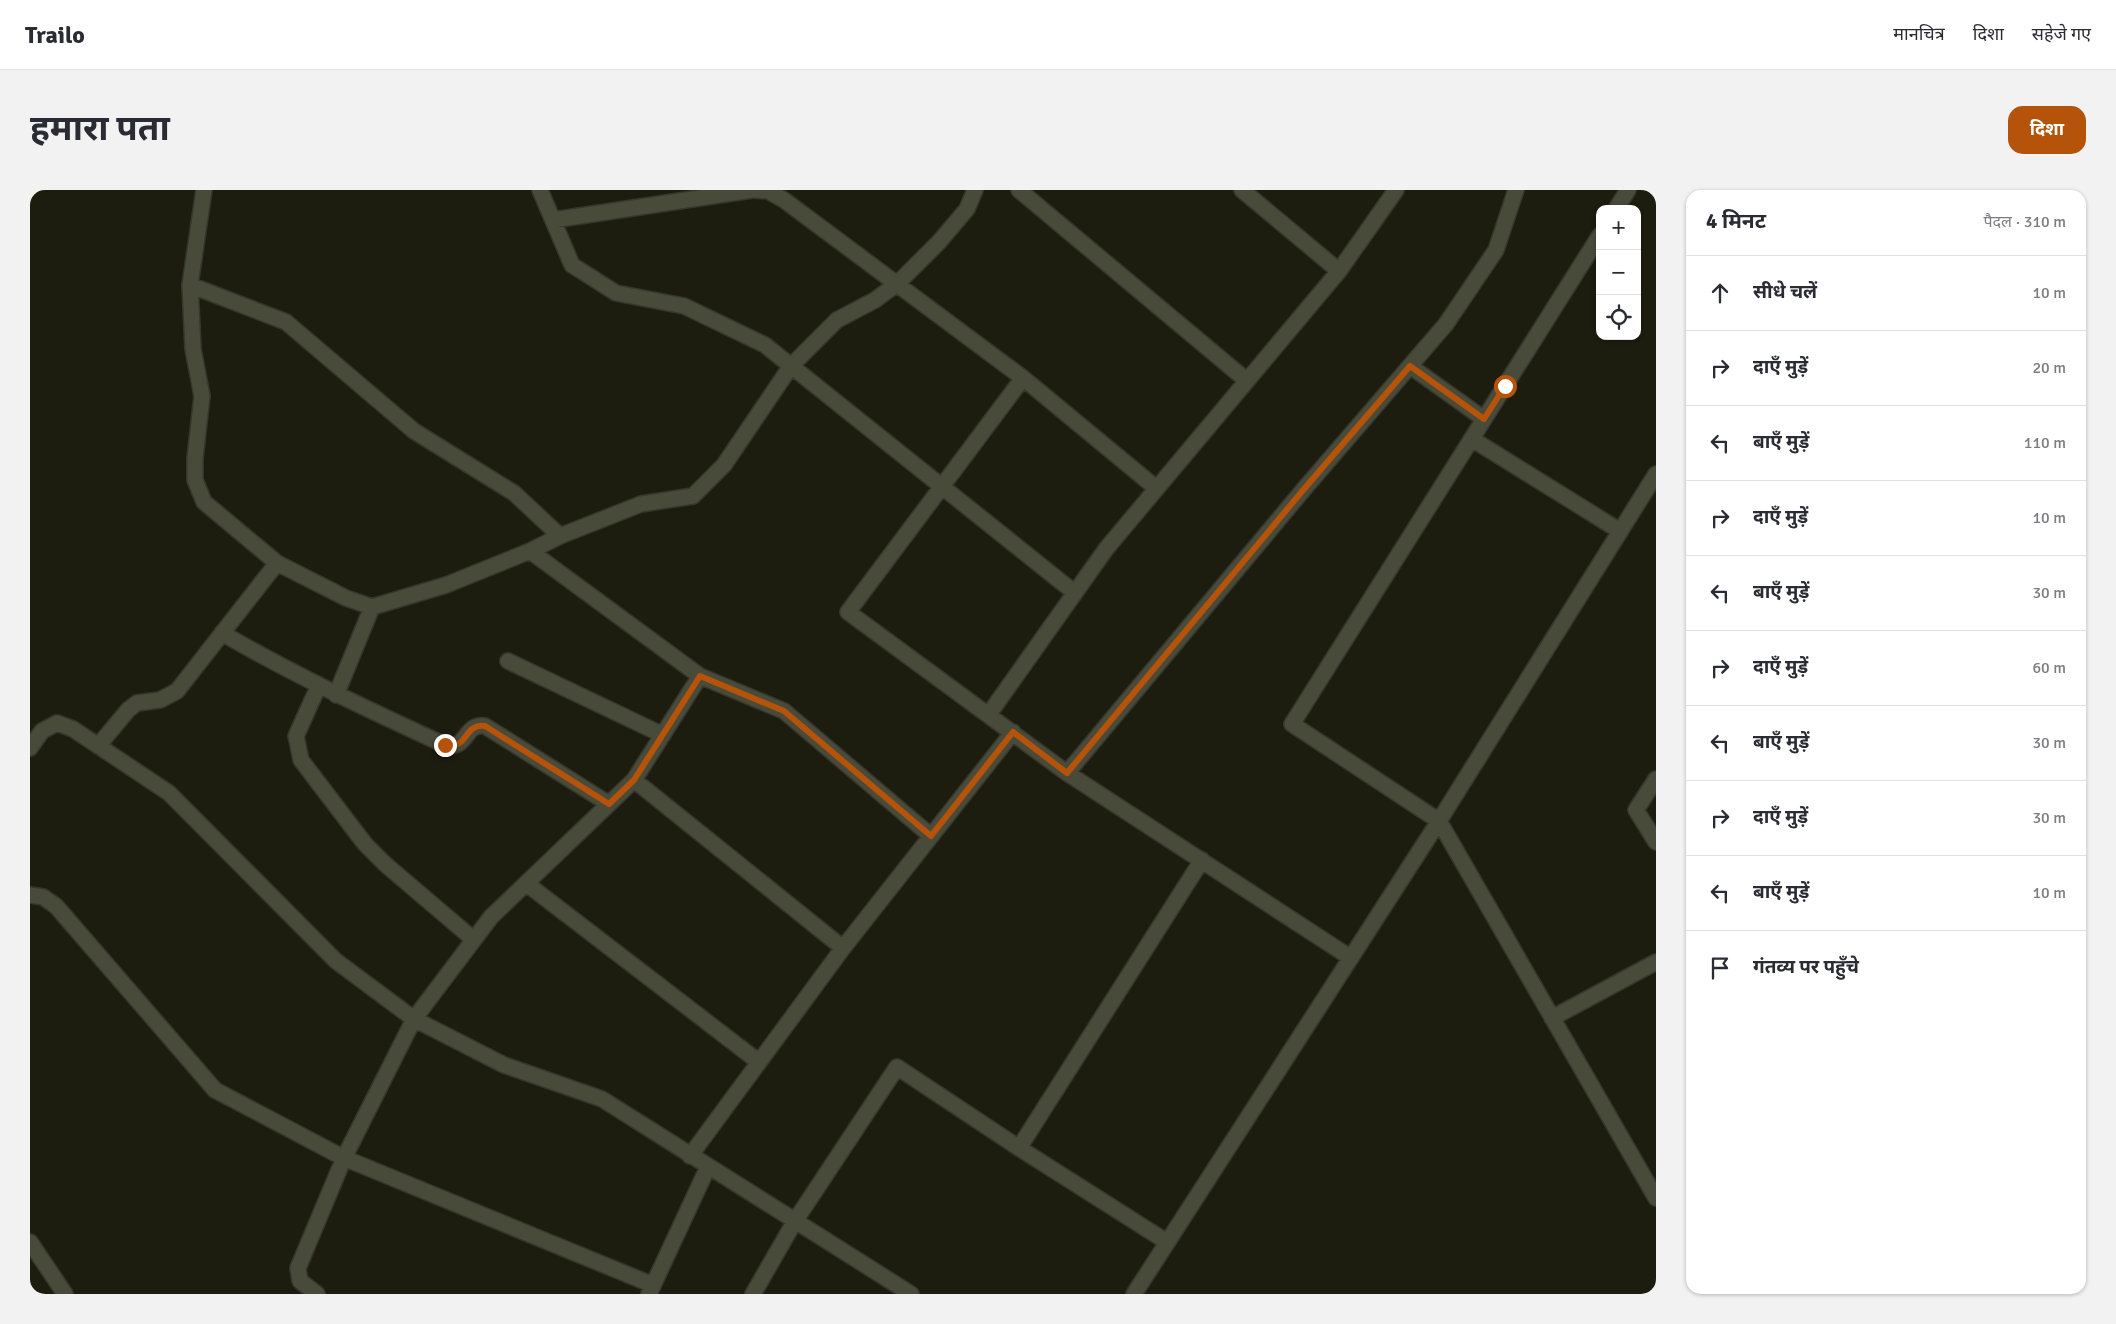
<!DOCTYPE html>
<html lang="hi">
<meta charset="utf-8">
<style>
body{margin:0;font-family:Signika,"Noto Sans Devanagari",sans-serif;background:#f2f2f3;color:#2b2b33}
.controls{position:absolute;right:15px;top:15px;display:grid;overflow:hidden;border-radius:10px;box-shadow:0 1px 4px #0004}
.controls button{width:45px;height:45px;display:grid;place-items:center;padding:0;border:0;border-bottom:1px solid #e1e1e2;background:#fff;color:#2b2b33;font:25px sans-serif}
.stop{position:absolute;width:15px;height:15px;margin:-11px;border:4px solid #b45309;border-radius:50%;background:#fff}
.stop.end{background:#b45309;border-color:#fff;box-shadow:0 1px 5px #0008}
.list{margin:0;padding:0;list-style:none}
h2{display:flex;justify-content:space-between;align-items:center;height:65px;margin:0;padding:0 20px;font-size:21px}
h2 small{font-size:16px;font-weight:400;color:#7c7c81}
.list li{display:grid;grid-template-columns:32px 1fr auto;gap:15px;align-items:center;box-sizing:border-box;height:75px;padding:0 20px;border-top:1px solid #e1e1e2}
.list b{display:block;font-size:19px;white-space:nowrap}
.list em{font-size:16px;font-style:normal;color:#7c7c81}
.icon{flex:none;width:28px;height:28px;fill:none;stroke:currentColor;stroke-width:2;stroke-linecap:round;stroke-linejoin:round}
.map{position:relative;flex:none;width:1626px;height:1104px;overflow:hidden;border-radius:15px}
header{display:flex;align-items:center;gap:30px;box-sizing:border-box;height:70px;padding:0 25px;background:#fff;border-bottom:1px solid #e1e1e2}
header strong{font-size:24px}
nav{display:flex;gap:28px;margin-inline-start:auto;font-size:18px}
.intro{display:flex;align-items:center;justify-content:space-between;box-sizing:border-box;height:120px;padding:0 30px}
h1{margin:0;font-size:35px}
.button{padding:12px 22px;border-radius:15px;background:#b45309;color:#fff;font-size:18px;font-weight:700}
main{display:flex;gap:30px;padding:0 30px}
aside{flex:1;background:#fff;border-radius:15px;box-shadow:0 1px 4px #0004}
.map>svg:first-child{display:block}
.lines{fill:none;stroke-linecap:round;stroke-linejoin:round}
.street-casing{stroke:#36362e;stroke-width:18}
.street{stroke:#494b3a;stroke-width:15}
.route{stroke:#b45309;stroke-width:6}
</style>
<header>
<strong>Trailo</strong>
<nav><a>मानचित्र</a><a>दिशा</a><a>सहेजे गए</a></nav>
</header>
<div class="intro"><h1>हमारा पता</h1><a class="button">दिशा</a></div>
<main>
<div class="map">
<svg width="1626" height="1104" viewBox="0 0 1626 1104">
<rect width="100%" height="100%" fill="#1c1d0e"/>
<g class="lines">
<defs>
<path id="street" d="M174,0L160,95L163,159L172,206L165,268V290L174,312L247,373L316,408L342,417L416,395L500,361L670,486L754,521L901,646
M510,0L542,75L586,103L654,116L735,155L1045,403
M724,0L738,1L754,10L993,188L1126,298
M989,0L1216,190
M1212,0L1309,81
M1586,19L1598,0
M523,30L722,0
M1570,45L1262,534L1409,631L1626,284
M160,95L256,132L384,241L484,303L530,346L500,361
M1380,176L1454,229
M993,188L818,422L1037,583L1321,768
M1442,249L1590,341
M530,346L611,314L663,306L694,275L761,176L807,130L845,110L868,93L909,52L937,19L945,0
M192,443C264,485 339,520 415,555C439,560 433,533 455,536L579,614
M478,471L633,545
M289,495L266,546L271,570L335,654L355,674L443,749
M306,505L342,417
M959,524L1076,359L1309,81L1366,0
M68,556L98,520L107,513L130,510L147,501L247,373
M0,558L12,541L27,533L43,539L139,603L306,771L384,829L474,875L572,909L881,1104
M1037,583L1274,299L1416,134L1466,60L1486,0
M1626,589L1606,620L1626,652
M604,590L813,758
M497,694L729,872
M0,705L13,707L26,716L185,900L314,968L623,1095
M1522,828L1626,772
M989,958L1172,670
M660,966L813,758L983,542
M0,1052L35,1104
M287,1104L270,1091L268,1078L314,968L384,829L461,727L604,590L670,486
M619,1104L678,977
M723,1104L765,1031L867,877L989,958L1137,1052
M1104,1104L1409,631L1626,1008"/>
</defs>
<use href="#street" class="street-casing"/>
<use href="#street" class="street"/>
</g>
<g class="lines">
<path class="route" d="M415,555C439,560 433,533 455,536L579,614L604,590L670,486L754,521L901,646L983,542L1037,583L1274,299L1380,176L1454,229L1475,196"/>
</g>
</svg>
<div class="controls">
<button>+</button>
<button>−</button>
<button><svg class="icon" aria-label="locate" viewBox="0 0 24 24"><circle cx="12" cy="12" r="6"/><path d="M12 2v4M12 18v4M2 12h4M18 12h4"/></svg></button>
</div>
<div class="stop" style="left:1475px;top:196px"></div>
<div class="stop end" style="left:415px;top:555px"></div>
</div>
<aside>
<h2>4 मिनट<small>पैदल · 310 m</small></h2>
<ul class="list">
<li><svg class="icon" aria-label="ahead" viewBox="0 0 24 24"><path d="M12 20V5M6 11l6-6 6 6"/></svg><div><b>सीधे चलें</b></div><em>10 m</em></li>
<li><svg class="icon" aria-label="right" viewBox="0 0 24 24"><path d="M7 20v-9h11M14 6l5 5-5 5"/></svg><div><b>दाएँ मुड़ें</b></div><em>20 m</em></li>
<li><svg class="icon" aria-label="left" viewBox="0 0 24 24"><path d="M17 20v-9H6M10 6l-5 5 5 5"/></svg><div><b>बाएँ मुड़ें</b></div><em>110 m</em></li>
<li><svg class="icon" aria-label="right" viewBox="0 0 24 24"><path d="M7 20v-9h11M14 6l5 5-5 5"/></svg><div><b>दाएँ मुड़ें</b></div><em>10 m</em></li>
<li><svg class="icon" aria-label="left" viewBox="0 0 24 24"><path d="M17 20v-9H6M10 6l-5 5 5 5"/></svg><div><b>बाएँ मुड़ें</b></div><em>30 m</em></li>
<li><svg class="icon" aria-label="right" viewBox="0 0 24 24"><path d="M7 20v-9h11M14 6l5 5-5 5"/></svg><div><b>दाएँ मुड़ें</b></div><em>60 m</em></li>
<li><svg class="icon" aria-label="left" viewBox="0 0 24 24"><path d="M17 20v-9H6M10 6l-5 5 5 5"/></svg><div><b>बाएँ मुड़ें</b></div><em>30 m</em></li>
<li><svg class="icon" aria-label="right" viewBox="0 0 24 24"><path d="M7 20v-9h11M14 6l5 5-5 5"/></svg><div><b>दाएँ मुड़ें</b></div><em>30 m</em></li>
<li><svg class="icon" aria-label="left" viewBox="0 0 24 24"><path d="M17 20v-9H6M10 6l-5 5 5 5"/></svg><div><b>बाएँ मुड़ें</b></div><em>10 m</em></li>
<li><svg class="icon" aria-label="arrive" viewBox="0 0 24 24"><path d="M6 21V4h12l-3 4 3 4H6"/></svg><div><b>गंतव्य पर पहुँचे</b></div></li>
</ul>
</aside>
</main>
